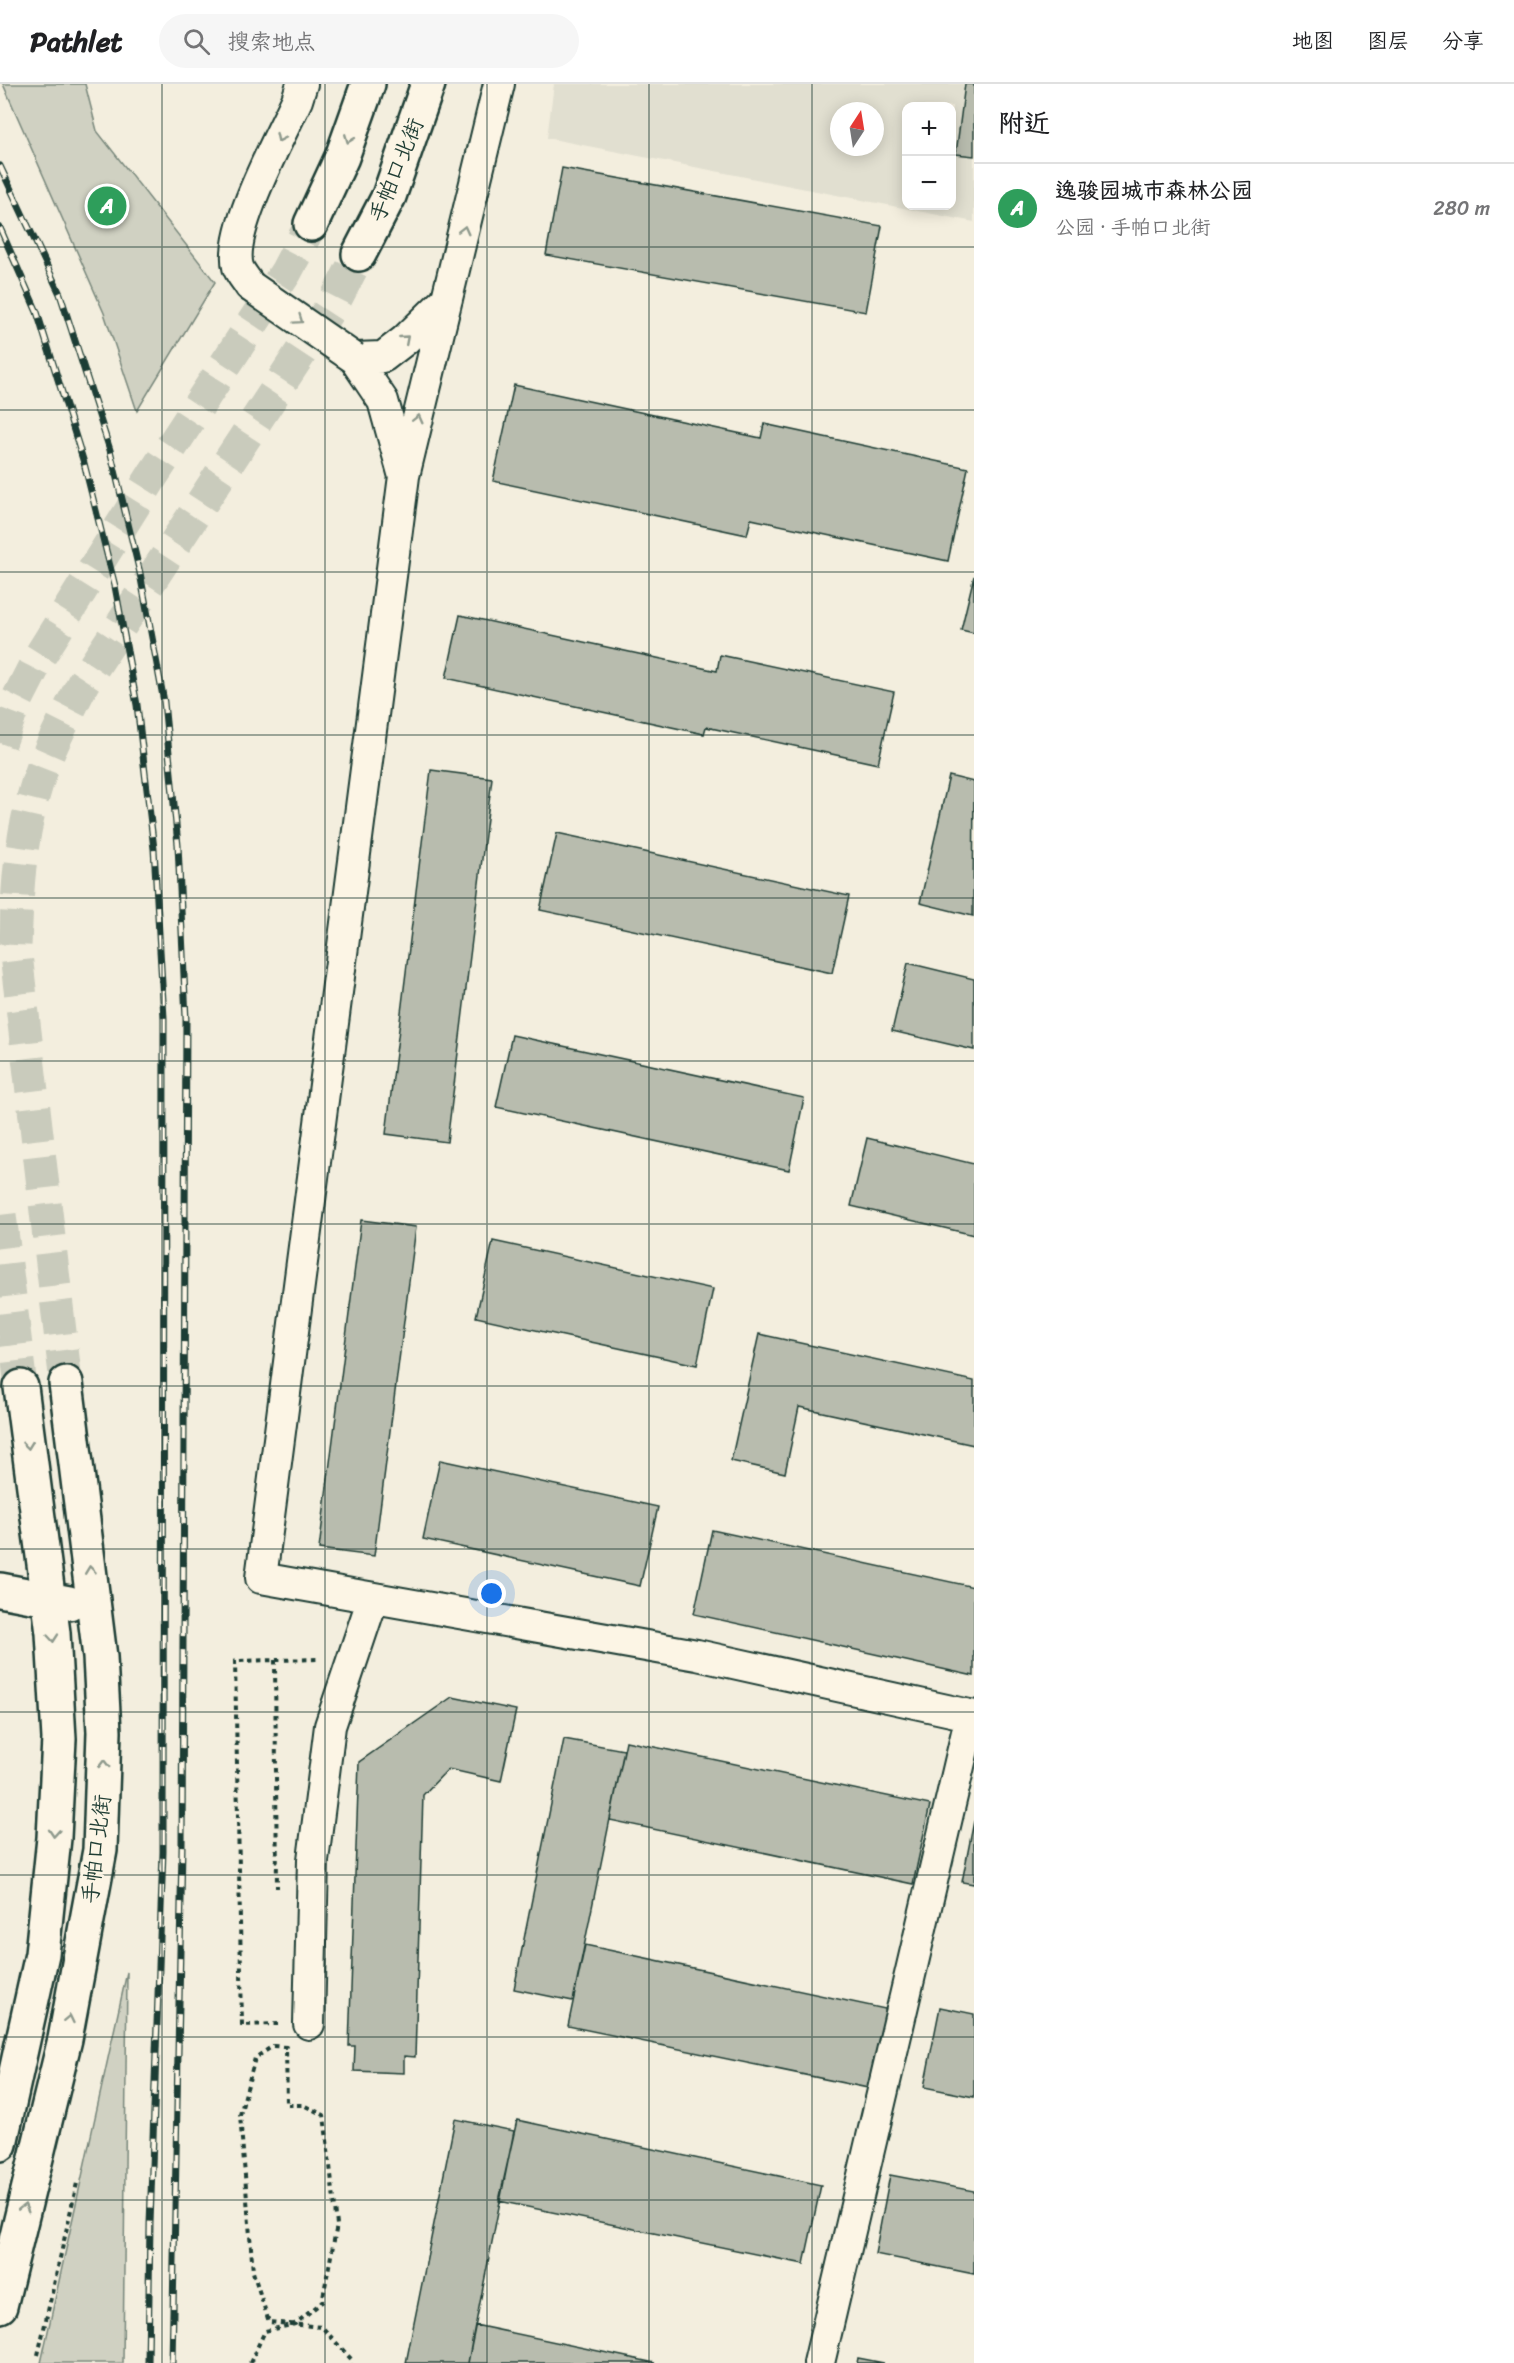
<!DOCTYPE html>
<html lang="zh">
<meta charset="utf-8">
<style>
body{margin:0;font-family:Sriracha,"LXGW WenKai TC",sans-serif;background:#f6f6f6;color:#202124}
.controls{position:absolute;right:18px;top:18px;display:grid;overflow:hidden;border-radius:12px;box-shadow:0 3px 15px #0003}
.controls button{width:54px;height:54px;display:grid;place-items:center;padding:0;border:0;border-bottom:2px solid #e0e0e0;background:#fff;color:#202124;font:30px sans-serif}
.compass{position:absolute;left:830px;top:18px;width:54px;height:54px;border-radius:50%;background:#fff;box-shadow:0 3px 15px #0003;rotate:12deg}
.you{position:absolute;left:492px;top:1510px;width:21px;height:21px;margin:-15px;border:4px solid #fff;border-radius:50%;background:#1a73e8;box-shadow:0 0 0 9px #1a73e833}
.badge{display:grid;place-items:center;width:39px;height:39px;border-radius:50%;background:#7c3aed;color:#fff;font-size:20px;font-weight:700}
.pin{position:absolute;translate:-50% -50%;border:3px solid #fff;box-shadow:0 2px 6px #0006}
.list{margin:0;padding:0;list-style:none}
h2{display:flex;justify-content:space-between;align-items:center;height:78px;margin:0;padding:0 24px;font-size:26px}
h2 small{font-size:20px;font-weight:400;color:#757577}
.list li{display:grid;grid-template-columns:39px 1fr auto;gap:18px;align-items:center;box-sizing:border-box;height:90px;padding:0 24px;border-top:2px solid #e0e0e0}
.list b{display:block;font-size:22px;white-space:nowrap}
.list p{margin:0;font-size:20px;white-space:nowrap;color:#757577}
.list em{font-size:20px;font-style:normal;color:#757577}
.icon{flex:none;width:33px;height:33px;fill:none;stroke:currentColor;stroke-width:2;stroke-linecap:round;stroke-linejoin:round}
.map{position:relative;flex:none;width:974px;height:2279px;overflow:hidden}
header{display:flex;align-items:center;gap:36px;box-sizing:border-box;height:84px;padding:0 30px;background:#fff;border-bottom:2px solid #e0e0e0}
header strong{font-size:28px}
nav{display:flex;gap:33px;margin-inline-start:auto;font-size:21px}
.search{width:420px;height:54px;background:#f6f6f6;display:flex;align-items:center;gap:15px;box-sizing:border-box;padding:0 21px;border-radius:33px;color:#757577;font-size:22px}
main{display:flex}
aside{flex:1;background:#fff}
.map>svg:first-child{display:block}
.built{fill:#e1dfd0;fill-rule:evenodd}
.green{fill:#d0d1c2;stroke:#78877b;stroke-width:1.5}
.building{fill:#b8bcae;stroke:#1f3d34;stroke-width:1.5}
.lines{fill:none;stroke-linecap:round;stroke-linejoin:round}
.tertiary-tunnel{stroke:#c9cbbc;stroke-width:33;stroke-dasharray:33 16;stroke-linecap:butt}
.minor-casing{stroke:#1f3d34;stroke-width:34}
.tertiary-casing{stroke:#1f3d34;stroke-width:38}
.path{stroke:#1f3d34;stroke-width:4;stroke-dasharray:4.5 4.5;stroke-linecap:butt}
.minor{stroke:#fcf5e5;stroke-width:30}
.tertiary{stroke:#fcf5e5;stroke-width:33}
.rail-casing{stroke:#1f3d34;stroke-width:7}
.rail{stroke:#fcf5e5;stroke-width:4.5;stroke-dasharray:14;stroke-linecap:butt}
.minor-bridge-casing{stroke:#1f3d34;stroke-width:34;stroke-linecap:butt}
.minor-bridge{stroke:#fcf5e5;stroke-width:30}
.oneway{stroke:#8e998c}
.grid{fill:none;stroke:#1f3d34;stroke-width:1.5;stroke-opacity:0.55}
.labels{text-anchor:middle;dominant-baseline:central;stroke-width:5;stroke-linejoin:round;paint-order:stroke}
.street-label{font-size:22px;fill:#1f3d34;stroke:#fcf5e5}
</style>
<header>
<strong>Pathlet</strong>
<div class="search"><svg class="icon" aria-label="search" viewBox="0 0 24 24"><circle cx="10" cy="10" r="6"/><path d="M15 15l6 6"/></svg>搜索地点</div>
<nav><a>地图</a><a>图层</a><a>分享</a></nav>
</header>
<main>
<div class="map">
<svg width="974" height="2279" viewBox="0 0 974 2279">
<rect width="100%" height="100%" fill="#f3eede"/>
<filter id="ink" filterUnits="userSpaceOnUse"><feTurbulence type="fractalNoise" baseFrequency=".0167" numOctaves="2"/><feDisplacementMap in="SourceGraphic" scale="12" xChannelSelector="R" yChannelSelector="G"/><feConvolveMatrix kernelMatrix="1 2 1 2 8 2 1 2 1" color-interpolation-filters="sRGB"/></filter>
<g filter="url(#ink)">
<path class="built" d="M554,0H974V138L547,54ZM906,22H952V122H906ZM839,27H875V63H839Z"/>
<path class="green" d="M3,0H85L97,47L215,198L137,327L104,229Z
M127,1888L123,2279H41Z"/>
<path class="building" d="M965,0H974V72L956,70Z
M562,84L882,142L866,228L546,171Z
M514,301L761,354L764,340L968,384L948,477L751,435L747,451L493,397Z
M974,492V549L961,546Z
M460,531L717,587L720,571L894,608L878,680L706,643L704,650L446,594Z
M431,686L492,694L447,1058L386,1050Z
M949,692L974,698L973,832L920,819Z
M557,749L849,812L832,889L540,826Z
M908,879L974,895V966L892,947Z
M512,951L804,1014L789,1086L496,1023Z
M867,1054L974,1080V1151L851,1122Z
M361,1136L416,1143L374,1472L319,1465Z
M493,1157L713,1205L697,1281L476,1233Z
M759,1250L974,1297V1361L799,1323L785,1389L731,1377Z
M440,1376L658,1423L640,1502L423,1455Z
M712,1446L974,1503V1592L694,1530Z
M452,1613L516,1626L501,1697L448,1685L423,1711L415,1973L404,1972V1989L354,1987L355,1962H349L359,1678Z
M564,1655L624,1666L573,1917L514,1905Z
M626,1657L930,1721L913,1800L610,1736Z
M974,1737V1800L962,1798Z
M585,1861L890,1926L873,2005L568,1942Z
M940,1923L974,1930V2013L924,2003Z
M455,2035L514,2047L468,2279H406Z
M517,2036L821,2101L804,2180L499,2117Z
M890,2091L974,2107V2190L875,2170Z
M475,2241L655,2279H468Z
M858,2274L884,2279H857Z"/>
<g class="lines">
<path class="tertiary-tunnel" d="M0,659L12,626L38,575L153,391L286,188L311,140
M0,1131L21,1303
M66,1299L15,862C17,813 19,764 32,717C42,676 64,637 83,599L336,215L359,170"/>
<defs>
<path id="minor" d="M499,0L404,392L261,1494L697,1571L974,1632
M250,202C247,197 240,189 238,183C228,147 281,51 297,16L302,0
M354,274L383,317L403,389
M354,274L383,273L405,256L447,215
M309,1940L313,1776L330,1642L373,1514
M819,2279L971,1631"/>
<path id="tertiary" d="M311,140L342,73L368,0
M359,170L389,112L428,0
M0,1506L69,1519
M0,2060L42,1870L54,1754L59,1655L53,1549L21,1303
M0,2222L65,1955L100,1766L104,1648L100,1573L66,1299"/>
</defs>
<use href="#minor" class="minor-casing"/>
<use href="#tertiary" class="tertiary-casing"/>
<path class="path" d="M275,1576L277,1804
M278,1940L242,1941L235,1577L319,1575
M38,2271L77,2099
M250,2279L265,2247L295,2240L322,2218L337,2141L324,2031L303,2021H287L286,1963L273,1962L255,1974L240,2031L253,2188L269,2238L322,2243L352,2276L351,2279"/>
<use href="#minor" class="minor"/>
<use href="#tertiary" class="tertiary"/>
<defs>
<path id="rail" d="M0,82L60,210L110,366L140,489L164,618L178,761L186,935L182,1764L172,2279
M0,144L37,228L84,379L115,502L137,621L154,765L164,934L163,1768L150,2140L148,2279"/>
</defs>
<use href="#rail" class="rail-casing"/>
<use href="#rail" class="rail"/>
<defs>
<path id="minor-bridge" d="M250,202L354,274"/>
</defs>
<use href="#minor-bridge" class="minor-bridge-casing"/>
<use href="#minor-bridge" class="minor-bridge"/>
</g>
<defs><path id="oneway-chevron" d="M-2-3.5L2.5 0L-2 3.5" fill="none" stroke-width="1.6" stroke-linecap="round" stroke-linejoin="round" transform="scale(1.5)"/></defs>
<g class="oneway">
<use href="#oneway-chevron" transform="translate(280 54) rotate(115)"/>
<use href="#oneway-chevron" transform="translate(349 55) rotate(111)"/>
<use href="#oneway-chevron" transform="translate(464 146) rotate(-76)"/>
<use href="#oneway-chevron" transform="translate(299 236) rotate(35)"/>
<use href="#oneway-chevron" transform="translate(405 255) rotate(-41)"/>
<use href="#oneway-chevron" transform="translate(418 335) rotate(-76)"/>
<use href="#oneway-chevron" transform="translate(28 1361) rotate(83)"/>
<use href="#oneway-chevron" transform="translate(90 1486) rotate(-97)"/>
<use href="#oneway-chevron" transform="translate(53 1554) rotate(85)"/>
<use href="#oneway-chevron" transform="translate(104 1680) rotate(-90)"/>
<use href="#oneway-chevron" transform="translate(54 1749) rotate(94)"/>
<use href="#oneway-chevron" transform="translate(69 1935) rotate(-78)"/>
<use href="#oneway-chevron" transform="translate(24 2124) rotate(-76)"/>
</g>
</g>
<path class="grid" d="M162,0V2279M325,0V2279M487,0V2279M649,0V2279M812,0V2279M0,163H974M0,326H974M0,488H974M0,651H974M0,814H974M0,977H974M0,1140H974M0,1302H974M0,1465H974M0,1628H974M0,1791H974M0,1953H974M0,2116H974"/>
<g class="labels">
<g class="street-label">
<text transform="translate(396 86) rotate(-68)">手帕口北街</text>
<text transform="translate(96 1765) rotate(-83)">手帕口北街</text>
</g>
</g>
</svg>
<div class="controls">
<button>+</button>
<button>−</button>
</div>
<svg class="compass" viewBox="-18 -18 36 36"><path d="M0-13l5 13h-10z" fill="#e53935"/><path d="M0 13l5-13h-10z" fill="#757577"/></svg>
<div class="you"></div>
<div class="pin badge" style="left:107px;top:122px;background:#2e9e5b">A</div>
</div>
<aside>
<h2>附近<small></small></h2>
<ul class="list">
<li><span class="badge" style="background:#2e9e5b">A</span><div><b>逸骏园城市森林公园</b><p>公园 · 手帕口北街</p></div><em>280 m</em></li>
</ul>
</aside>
</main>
